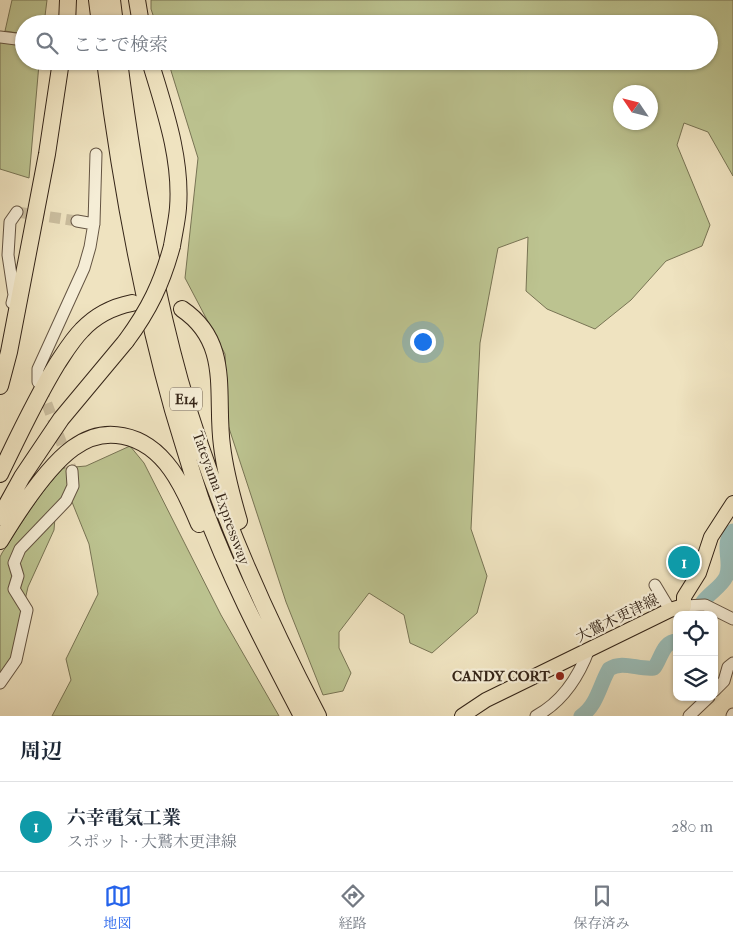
<!DOCTYPE html>
<html lang="ja">
<meta charset="utf-8">
<style>
body{margin:0;font-family:"IM FELL French Canon","Noto Serif JP",serif;background:#f2f2f3;color:#1f2937}
.controls{position:absolute;right:15px;bottom:15px;display:grid;overflow:hidden;border-radius:10px;box-shadow:0 1px 4px #0004}
.controls button{width:45px;height:45px;display:grid;place-items:center;padding:0;border:0;border-bottom:1px solid #e0e1e3;background:#fff;color:#1f2937;font:25px sans-serif}
.compass{position:absolute;left:613px;top:85px;width:45px;height:45px;border-radius:50%;background:#fff;box-shadow:0 1px 4px #0004;rotate:305deg}
.you{position:absolute;left:422px;top:341px;width:18px;height:18px;margin:-12px;border:4px solid #fff;border-radius:50%;background:#1a73e8;box-shadow:0 0 0 8px #1a73e833}
.badge{display:grid;place-items:center;width:32px;height:32px;border-radius:50%;background:#2563eb;color:#fff;font-size:16px;font-weight:700}
.pin{position:absolute;translate:-50% -50%;border:2px solid #fff;box-shadow:0 1px 5px #0006}
.list{margin:0;padding:0;list-style:none}
h2{display:flex;justify-content:space-between;align-items:center;height:65px;margin:0;padding:0 20px;font-size:21px}
h2 small{font-size:16px;font-weight:400;color:#747a83}
.list li{display:grid;grid-template-columns:32px 1fr auto;gap:15px;align-items:center;box-sizing:border-box;height:90px;padding:0 20px;border-top:1px solid #e0e1e3}
.list b{display:block;font-size:19px;white-space:nowrap}
.list p{margin:0;font-size:16px;white-space:nowrap;color:#747a83}
.list em{font-size:16px;font-style:normal;color:#747a83}
.icon{flex:none;width:28px;height:28px;fill:none;stroke:currentColor;stroke-width:2;stroke-linecap:round;stroke-linejoin:round}
.map{position:relative;flex:none;width:733px;height:716px;overflow:hidden}
.search{position:absolute;background:#fff;box-shadow:0 1px 4px #0004;left:15px;right:15px;top:15px;height:55px;display:flex;align-items:center;gap:12px;box-sizing:border-box;padding:0 18px;border-radius:28px;color:#747a83;font-size:19px}
.sheet{height:155px;background:#fff}
nav{display:flex;justify-content:space-around;align-items:center;box-sizing:border-box;height:70px;border-top:1px solid #e0e1e3;background:#fff;font-size:14px;color:#747a83}
nav a{display:grid;justify-items:center;gap:2px}
nav .on{color:#2563eb}
.map>svg:first-child{display:block}
.green{fill:#bcc390;stroke:#787454;fill-rule:evenodd}
.lines{fill:none;stroke-linecap:round;stroke-linejoin:round}
.river{stroke:#9abdb8;stroke-width:15}
.minor-tunnel{stroke:#cabd9e;stroke-width:11;stroke-dasharray:11 5.5;stroke-linecap:butt}
.minor-casing{stroke:#645442;stroke-width:13}
.major-casing{stroke:#352518;stroke-width:16}
.highway-casing{stroke:#352518;stroke-width:18}
.minor{stroke:#f5edd6;stroke-width:11}
.major{stroke:#efe3c0;stroke-width:14}
.highway{stroke:#efe3c0;stroke-width:16}
.highway-bridge-casing{stroke:#352518;stroke-width:18;stroke-linecap:butt}
.highway-bridge{stroke:#efe3c0;stroke-width:16}
.poi-dot{fill:#8f2418;stroke:#f5edd6;stroke-width:2}
.labels{text-anchor:middle;dominant-baseline:central;stroke-width:4.5;stroke-linejoin:round;paint-order:stroke}
.shield{fill:#f5edd6;stroke:#6f6151;stroke-width:1}
.shield-label{font-size:14px;font-weight:bold;fill:#352518}
.street-label{font-size:15px;fill:#352518;stroke:#f5edd6}
.poi-label{font-size:15px;font-weight:bold;fill:#352518;stroke:#f5edd6;text-anchor:end}
</style>
<div class="map">
<svg width="733" height="716" viewBox="0 0 733 716">
<rect width="100%" height="100%" fill="#efe3c0"/>
<filter id="stains"><feTurbulence type="fractalNoise" baseFrequency=".004" numOctaves="4"/><feColorMatrix values="0 0 0 0 .2 0 0 0 0 .09 0 0 0 0 .02 0 0 0 .5 -.17"/></filter>
<radialGradient id="worn" r=".72"><stop offset=".6" stop-color="#630" stop-opacity="0"/><stop offset="1" stop-color="#630" stop-opacity=".3"/></radialGradient>
<path class="green" d="M12,0H47L44,24H24V34L5,31Z
M151,0H733V176L708,132L684,123L677,145L710,225L702,246L666,261L631,300L595,329L547,309L526,291L528,237L498,248L480,343L471,529L487,576L477,613L432,653L410,643L404,615L369,593L339,632V648L351,673L343,691L323,695L286,602L228,425L225,354L185,278L198,158L168,61H709V24H156L151,9ZM620,92H650V122H620Z
M0,41L24,46V61H33L39,64L29,178L0,169Z
M130,446L144,463L221,615L279,716H52L71,680L66,659L98,594L89,544L72,502L56,505L54,530L28,587L11,661L0,673V557L2,553C21,524 39,493 63,468L86,466Z"/>
<g class="lines">
<path class="river" d="M698,615C699,597 719,591 726,577C733,563 720,544 733,531
M581,716C597,706 600,684 609,669C623,660 638,670 654,668C661,659 663,641 677,641"/>
<path class="minor-tunnel" d="M17,212L77,221
M41,388L72,471"/>
<defs>
<path id="minor" d="M0,37L24,40
M167,61L172,62
M77,221L94,224
M12,303L14,295L8,255L10,222L17,212
M38,382V369L84,268L90,247L94,223L96,154
M655,585L670,610
M684,606L705,605L733,619
M0,683L16,660L27,610L14,589L18,576L14,563L20,549L66,501L73,486L72,471
M714,691L724,681L728,667L733,663
M536,716C562,702 579,676 589,649
M689,716L709,697
M732,716L733,714"/>
<path id="major" d="M462,716L486,700L670,610L684,606V597L699,573L711,537L733,503"/>
<path id="highway" d="M97,0L100,24
M112,0L115,24
M137,0L141,24
M67,24L68,0
M105,61C120,179 141,296 173,410C182,440 191,470 201,500C228,575 265,645 302,716
M119,61C133,169 151,276 180,381C213,497 262,609 318,716
M150,61C164,108 182,158 178,208C177,221 174,233 172,246
M182,309C232,343 215,395 222,446C225,471 232,497 239,521
M0,386L9,352L47,154L61,61
M0,474C18,437 35,400 57,364C65,352 72,340 82,330C96,315 112,307 132,303
M0,517L22,477L61,419L126,341
M0,541C17,513 47,467 73,448C88,437 104,432 123,436C165,444 184,488 199,524"/>
</defs>
<use href="#minor" class="minor-casing"/>
<use href="#major" class="major-casing"/>
<use href="#highway" class="highway-casing"/>
<use href="#minor" class="minor"/>
<use href="#major" class="major"/>
<use href="#highway" class="highway"/>
<defs>
<path id="highway-bridge" d="M126,341C149,310 162,283 172,246"/>
</defs>
<use href="#highway-bridge" class="highway-bridge-casing"/>
<use href="#highway-bridge" class="highway-bridge"/>
</g>
<circle class="poi-dot" cx="560" cy="676" r="5"/>
<g class="labels">
<rect class="shield" x="170" y="387.5" width="32" height="23" rx="4"/>
<g class="shield-label">
<text x="186" y="399">E14</text>
</g>
<g class="street-label">
<text transform="translate(221 498) rotate(70)">Tateyama Expressway</text>
<text transform="translate(617 618) rotate(-26)">大鷲木更津線</text>
</g>
<g class="poi-label">
<text x="550" y="676">CANDY CORT</text>
</g>
</g>
<rect width="100%" height="100%" filter="url(#stains)"/>
<rect width="100%" height="100%" fill="url(#worn)"/>
</svg>
<div class="controls">
<button><svg class="icon" aria-label="locate" viewBox="0 0 24 24"><circle cx="12" cy="12" r="6"/><path d="M12 2v4M12 18v4M2 12h4M18 12h4"/></svg></button>
<button><svg class="icon" aria-label="layers" viewBox="0 0 24 24"><path d="M12 4l9 5-9 5-9-5zM3 14l9 5 9-5"/></svg></button>
</div>
<svg class="compass" viewBox="-18 -18 36 36"><path d="M0-13l5 13h-10z" fill="#e53935"/><path d="M0 13l5-13h-10z" fill="#747a83"/></svg>
<div class="you"></div>
<div class="pin badge" style="left:684px;top:562px;background:#0f9aa8">1</div>
<div class="search"><svg class="icon" aria-label="search" viewBox="0 0 24 24"><circle cx="10" cy="10" r="6"/><path d="M15 15l6 6"/></svg>ここで検索</div>
</div>
<section class="sheet">
<h2>周辺<small></small></h2>
<ul class="list">
<li><span class="badge" style="background:#0f9aa8">1</span><div><b>六幸電気工業</b><p>スポット · 大鷲木更津線</p></div><em>280 m</em></li>
</ul>
</section>
<nav>
<a class="on"><svg class="icon" aria-label="map" viewBox="0 0 24 24"><path d="M3 6l6-2 6 2 6-2v14l-6 2-6-2-6 2zM9 4v14M15 6v14"/></svg>地図</a>
<a><svg class="icon" aria-label="directions" viewBox="0 0 24 24"><path d="M12 3l9 9-9 9-9-9zM9 14v-3h6M13 9l2 2-2 2"/></svg>経路</a>
<a><svg class="icon" aria-label="saved" viewBox="0 0 24 24"><path d="M7 4h10v16l-5-4-5 4z"/></svg>保存済み</a>
</nav>
